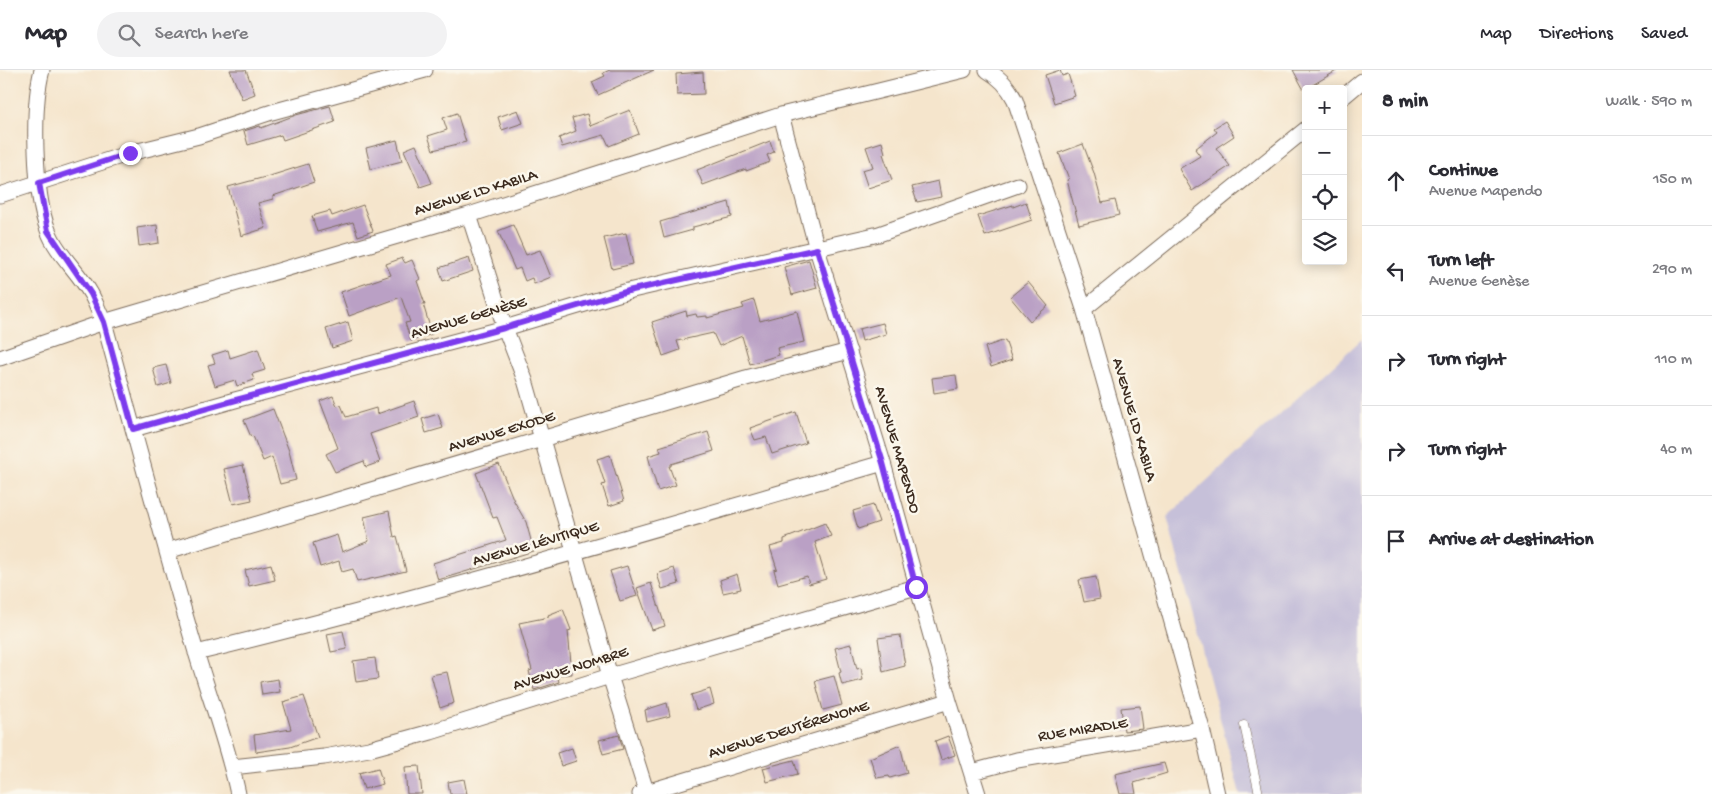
<!DOCTYPE html>
<meta charset="utf-8">
<style>
body{margin:0;font-family:"Gochi Hand",sans-serif;background:#f2f2f3;color:#2b2b33}
.controls{position:absolute;right:15px;top:15px;display:grid;overflow:hidden;border-radius:5px;box-shadow:0 2px 12px #0003}
.controls button{width:45px;height:45px;display:grid;place-items:center;padding:0;border:0;border-bottom:1px solid #e1e1e2;background:#fff;color:#2b2b33;font:25px sans-serif}
.stop{position:absolute;width:15px;height:15px;margin:-11px;border:4px solid #7c3aed;border-radius:50%;background:#fff}
.stop.end{background:#7c3aed;border-color:#fff;box-shadow:0 1px 5px #0008}
.list{margin:0;padding:0;list-style:none}
h2{display:flex;justify-content:space-between;align-items:center;height:65px;margin:0;padding:0 20px;font-size:21px}
h2 small{font-size:16px;font-weight:400;color:#7c7c81}
.list li{display:grid;grid-template-columns:32px 1fr auto;gap:15px;align-items:center;box-sizing:border-box;height:90px;padding:0 20px;border-top:1px solid #e1e1e2}
.list b{display:block;font-size:19px;white-space:nowrap}
.list p{margin:0;font-size:16px;white-space:nowrap;color:#7c7c81}
.list em{font-size:16px;font-style:normal;color:#7c7c81}
.icon{flex:none;width:28px;height:28px;fill:none;stroke:currentColor;stroke-width:2;stroke-linecap:round;stroke-linejoin:round}
.map{position:relative;flex:none;width:1362px;height:724px;overflow:hidden}
header{display:flex;align-items:center;gap:30px;box-sizing:border-box;height:70px;padding:0 25px;background:#fff;border-bottom:1px solid #e1e1e2}
header strong{font-size:24px}
nav{display:flex;gap:28px;margin-inline-start:auto;font-size:18px}
.search{width:350px;height:45px;background:#f2f2f3;display:flex;align-items:center;gap:12px;box-sizing:border-box;padding:0 18px;border-radius:28px;color:#7c7c81;font-size:19px}
main{display:flex}
aside{flex:1;background:#fff}
.map>svg:first-child{display:block}
.industrial{fill:#c6c0d9}
.building{fill:#baa0c5}
.lines{fill:none;stroke-linecap:round;stroke-linejoin:round}
.lane-casing{stroke:#7c6b5b;stroke-width:9}
.street-casing{stroke:#7c6b5b;stroke-width:17}
.lane{stroke:#fff;stroke-width:8}
.street{stroke:#fff;stroke-width:15}
.route{stroke:#7c3aed;stroke-width:6}
.labels{text-anchor:middle;dominant-baseline:central;stroke-width:5;stroke-linejoin:round;paint-order:stroke}
.street-label{font-size:16px;fill:#3b2a1e;stroke:#fbf7ec}
</style>
<header>
<strong>Map</strong>
<div class="search"><svg class="icon" aria-label="search" viewBox="0 0 24 24"><circle cx="10" cy="10" r="6"/><path d="M15 15l6 6"/></svg>Search here</div>
<nav><a>Map</a><a>Directions</a><a>Saved</a></nav>
</header>
<main>
<div class="map">
<svg width="1362" height="724" viewBox="0 0 1362 724">
<rect width="100%" height="100%" fill="#fbf7ec"/>
<filter id="ink" filterUnits="userSpaceOnUse"><feTurbulence type="fractalNoise" baseFrequency=".02" numOctaves="2"/><feDisplacementMap in="SourceGraphic" scale="10" xChannelSelector="R" yChannelSelector="G"/><feConvolveMatrix kernelMatrix="1 2 1 2 8 2 1 2 1" color-interpolation-filters="sRGB"/></filter>
<filter id="wash" filterUnits="userSpaceOnUse"><feTurbulence type="fractalNoise" baseFrequency=".0096" numOctaves="4" result="noise"/><feDisplacementMap in="SourceGraphic" scale="20" xChannelSelector="R" yChannelSelector="G"/><feGaussianBlur stdDeviation="1.12" result="paint"/><feColorMatrix in="noise" values="0 0 0 0 0 0 0 0 0 0 0 0 0 0 0 0 0 1.4 0 .05"/><feComposite in="paint" operator="in"/></filter>
<g filter="url(#wash)">
<rect width="100%" height="100%" fill="#f5e5cc"/>
<path class="industrial" d="M1362,269V724H1240L1167,447Z"/>
<g id="blocks">
<path class="building" d="M230,0H246L255,24L242,29Z
M610,0H654L598,25L592,12L605,6L603,3Z
M1060,0L1062,6L1068,4L1075,26L1054,33L1045,5Z
M1293,0H1338L1304,20Z
M703,2L704,24L677,25L676,4Z
M330,36L335,52L283,70L281,65L248,75L244,61L260,56L261,58L296,45Z
M518,40L523,53L502,60L498,47Z
M630,40L639,64L609,76L604,65L562,77L559,68L576,61L572,48L587,44L590,56Z
M457,43L466,72L433,80L428,66L447,60L443,48Z
M1225,51L1234,66L1216,78L1230,96L1192,121L1179,99L1200,86L1195,79L1217,62L1214,58Z
M397,70L402,91L371,99L366,78Z
M770,71L774,82L767,85L770,92L746,101V99L703,115L697,100Z
M882,72L885,83L883,84L892,110L868,118L862,100L873,97L866,77Z
M1083,74L1094,103L1102,133L1115,130L1119,145L1079,155L1067,110L1069,109L1059,83Z
M416,75L432,113L420,117L404,80Z
M308,94L314,112L273,126V129L258,133L266,158L241,166L228,117L273,105Z
M938,111L941,127L917,132L912,117Z
M729,132L732,147L693,157V160L664,168L660,152Z
M1026,132L1032,150L985,166L978,146L1013,135V137Z
M363,135L373,161L358,166L353,152L317,162L312,146L330,141L332,146Z
M157,155L159,173L139,176L137,158Z
M513,155L526,185L540,180L551,207L534,214L532,208L525,211L520,198L515,200L498,161Z
M626,163L633,194L612,199L604,168Z
M402,188L405,193L412,190L420,209L417,211L425,234H423L432,264L411,271L405,253L410,252L401,227L349,246L341,222L391,205L386,194Z
M469,188L473,201L443,211L439,198Z
M809,190L817,218L792,225L784,197Z
M1028,212L1048,236L1030,251L1010,227Z
M754,230L760,251L797,241L804,272L777,278L779,285L750,294L742,266L719,276L713,263L677,271L680,280L663,286L652,252L686,241L687,246L696,244L697,247L707,246V248L744,238L742,234Z
M348,252L353,271L332,278L326,259Z
M883,253L886,264L862,271L859,259Z
M1005,270L1012,290L991,297L985,277Z
M258,279L265,300L252,304L254,310L237,316L235,310L215,316L208,295L215,293L212,285L228,280L230,288Z
M166,295L171,313L158,317L153,298Z
M956,305L958,319L934,323L932,308Z
M333,326L337,336L341,335L346,347L376,338L377,344L414,331L419,347L370,364L380,392L366,397L364,391L335,402L326,384L338,378L320,331Z
M273,339L289,381L296,410L280,414L272,387L263,391L253,366L251,367L244,350Z
M796,342L806,373L772,384L766,367L755,370L750,358Z
M438,344L443,358L426,363L422,349Z
M708,362L714,381L671,394V396H669L676,415L658,421L648,386L661,382L659,377Z
M610,385L624,431L609,436L602,415L605,414L597,389Z
M499,394L514,431L526,452L534,481L438,510L433,493L506,470L497,447L493,448L476,403Z
M243,395L252,430L233,434L224,399Z
M873,435L879,452L858,459L853,441Z
M389,441L394,467L397,466L406,501L357,512L353,499L342,502L339,491L320,497L313,473L337,465L342,482L369,471L364,447Z
M825,453L831,466L815,472L826,509L809,514L807,506L778,514L774,500L777,499L770,477L784,473V469Z
M271,494L275,510L249,516L245,500Z
M627,496L637,526L620,531L610,501Z
M674,498L679,514L662,519L657,504Z
M737,504L741,519L723,523L720,510Z
M1096,507L1100,529L1084,532L1079,510Z
M651,513L665,556L652,560L637,518Z
M563,539L571,560L568,561L572,604L557,605L559,612L534,620L529,601L532,600L519,553L549,547L548,545Z
M343,561L347,579L331,582L327,564Z
M900,565L905,596L883,602L878,568Z
M851,574L857,599L861,598L863,610L842,615L839,603L841,602L835,578Z
M375,588L378,609L356,612L353,591Z
M447,602L454,633L440,638L431,605Z
M834,606L842,635L823,640L815,611Z
M278,609L280,622L262,625L260,612Z
M710,619L714,634L696,640L691,625Z
M304,626L318,667L290,677L256,682L254,665L291,659L283,632Z
M667,633L670,646L647,652L645,640Z
M1140,636L1143,659L1124,661L1121,638Z
M619,665L623,679L603,684L599,670Z
M948,666L955,685L941,690L935,671Z
M900,675L907,703L890,708L889,706L877,708L870,688Z
M572,678L576,691L561,696L557,683Z
M794,690L798,704L767,712L763,698Z
M1164,693L1167,703L1134,713L1136,724H1120L1115,704Z
M419,696L422,724H407L405,697Z
M378,698L383,714L364,719L359,703Z
M464,709L467,724H450L448,712Z"/>
</g>
</g>
<g filter="url(#ink)">
<use href="#blocks" fill-opacity="0" stroke="#7c6b5b" stroke-width="1"/>
<g class="lines">
<defs>
<path id="lane" d="M1244,655L1259,724"/>
<path id="street" d="M42,0C32,37 34,124 48,160C56,183 79,202 91,224C96,233 99,243 104,252C134,362 163,472 196,582C210,629 228,676 238,724
M987,0C1000,8 1008,16 1015,30L1084,239L1202,659L1217,724
M1343,27L1362,11
M781,45L817,179L883,393L949,631L978,724
M0,125L130,83L199,66L272,42L425,0
M469,145L505,258L525,310L610,606L647,724
M1084,239L1306,59
M0,288L104,252L469,145L781,45L964,0
M133,359L235,330L505,258L628,221L879,164L1018,115
M167,481L746,308L849,281
M196,583C427,527 655,459 883,393
M232,697L324,687L369,679L431,662L610,606L916,517
M972,702L1017,690L1202,659
M640,724L949,631"/>
</defs>
<use href="#lane" class="lane-casing"/>
<use href="#street" class="street-casing"/>
<use href="#lane" class="lane"/>
<use href="#street" class="street"/>
</g>
</g>
<g class="lines" filter="url(#ink)">
<path class="route" d="M130,83L39,113L48,161L91,224L104,252L133,359L236,330L504,258L628,221L817,179L883,393L916,517"/>
</g>
<g class="labels">
<g class="street-label">
<text transform="translate(476 124) rotate(-17)">AVENUE LD KABILA</text>
<text transform="translate(469 249) rotate(-16)">AVENUE GENÈSE</text>
<text transform="translate(1133 350) rotate(74)">AVENUE LD KABILA</text>
<text transform="translate(502 363) rotate(-17)">AVENUE EXODE</text>
<text transform="translate(896 380) rotate(74)">AVENUE MAPENDO</text>
<text transform="translate(536 475) rotate(-16)">AVENUE LÉVITIQUE</text>
<text transform="translate(571 600) rotate(-17)">AVENUE NOMBRE</text>
<text transform="translate(789 661) rotate(-17)">AVENUE DEUTÉRENOME</text>
<text transform="translate(1083 661) rotate(-9)">RUE MIRADLE</text>
</g>
</g>
</svg>
<div class="controls">
<button>+</button>
<button>−</button>
<button><svg class="icon" aria-label="locate" viewBox="0 0 24 24"><circle cx="12" cy="12" r="6"/><path d="M12 2v4M12 18v4M2 12h4M18 12h4"/></svg></button>
<button><svg class="icon" aria-label="layers" viewBox="0 0 24 24"><path d="M12 4l9 5-9 5-9-5zM3 14l9 5 9-5"/></svg></button>
</div>
<div class="stop" style="left:916px;top:517px"></div>
<div class="stop end" style="left:130px;top:83px"></div>
</div>
<aside>
<h2>8 min<small>Walk · 590 m</small></h2>
<ul class="list">
<li><svg class="icon" aria-label="ahead" viewBox="0 0 24 24"><path d="M12 20V5M6 11l6-6 6 6"/></svg><div><b>Continue</b><p>Avenue Mapendo</p></div><em>150 m</em></li>
<li><svg class="icon" aria-label="left" viewBox="0 0 24 24"><path d="M17 20v-9H6M10 6l-5 5 5 5"/></svg><div><b>Turn left</b><p>Avenue Genèse</p></div><em>290 m</em></li>
<li><svg class="icon" aria-label="right" viewBox="0 0 24 24"><path d="M7 20v-9h11M14 6l5 5-5 5"/></svg><div><b>Turn right</b></div><em>110 m</em></li>
<li><svg class="icon" aria-label="right" viewBox="0 0 24 24"><path d="M7 20v-9h11M14 6l5 5-5 5"/></svg><div><b>Turn right</b></div><em>40 m</em></li>
<li><svg class="icon" aria-label="arrive" viewBox="0 0 24 24"><path d="M6 21V4h12l-3 4 3 4H6"/></svg><div><b>Arrive at destination</b></div></li>
</ul>
</aside>
</main>
